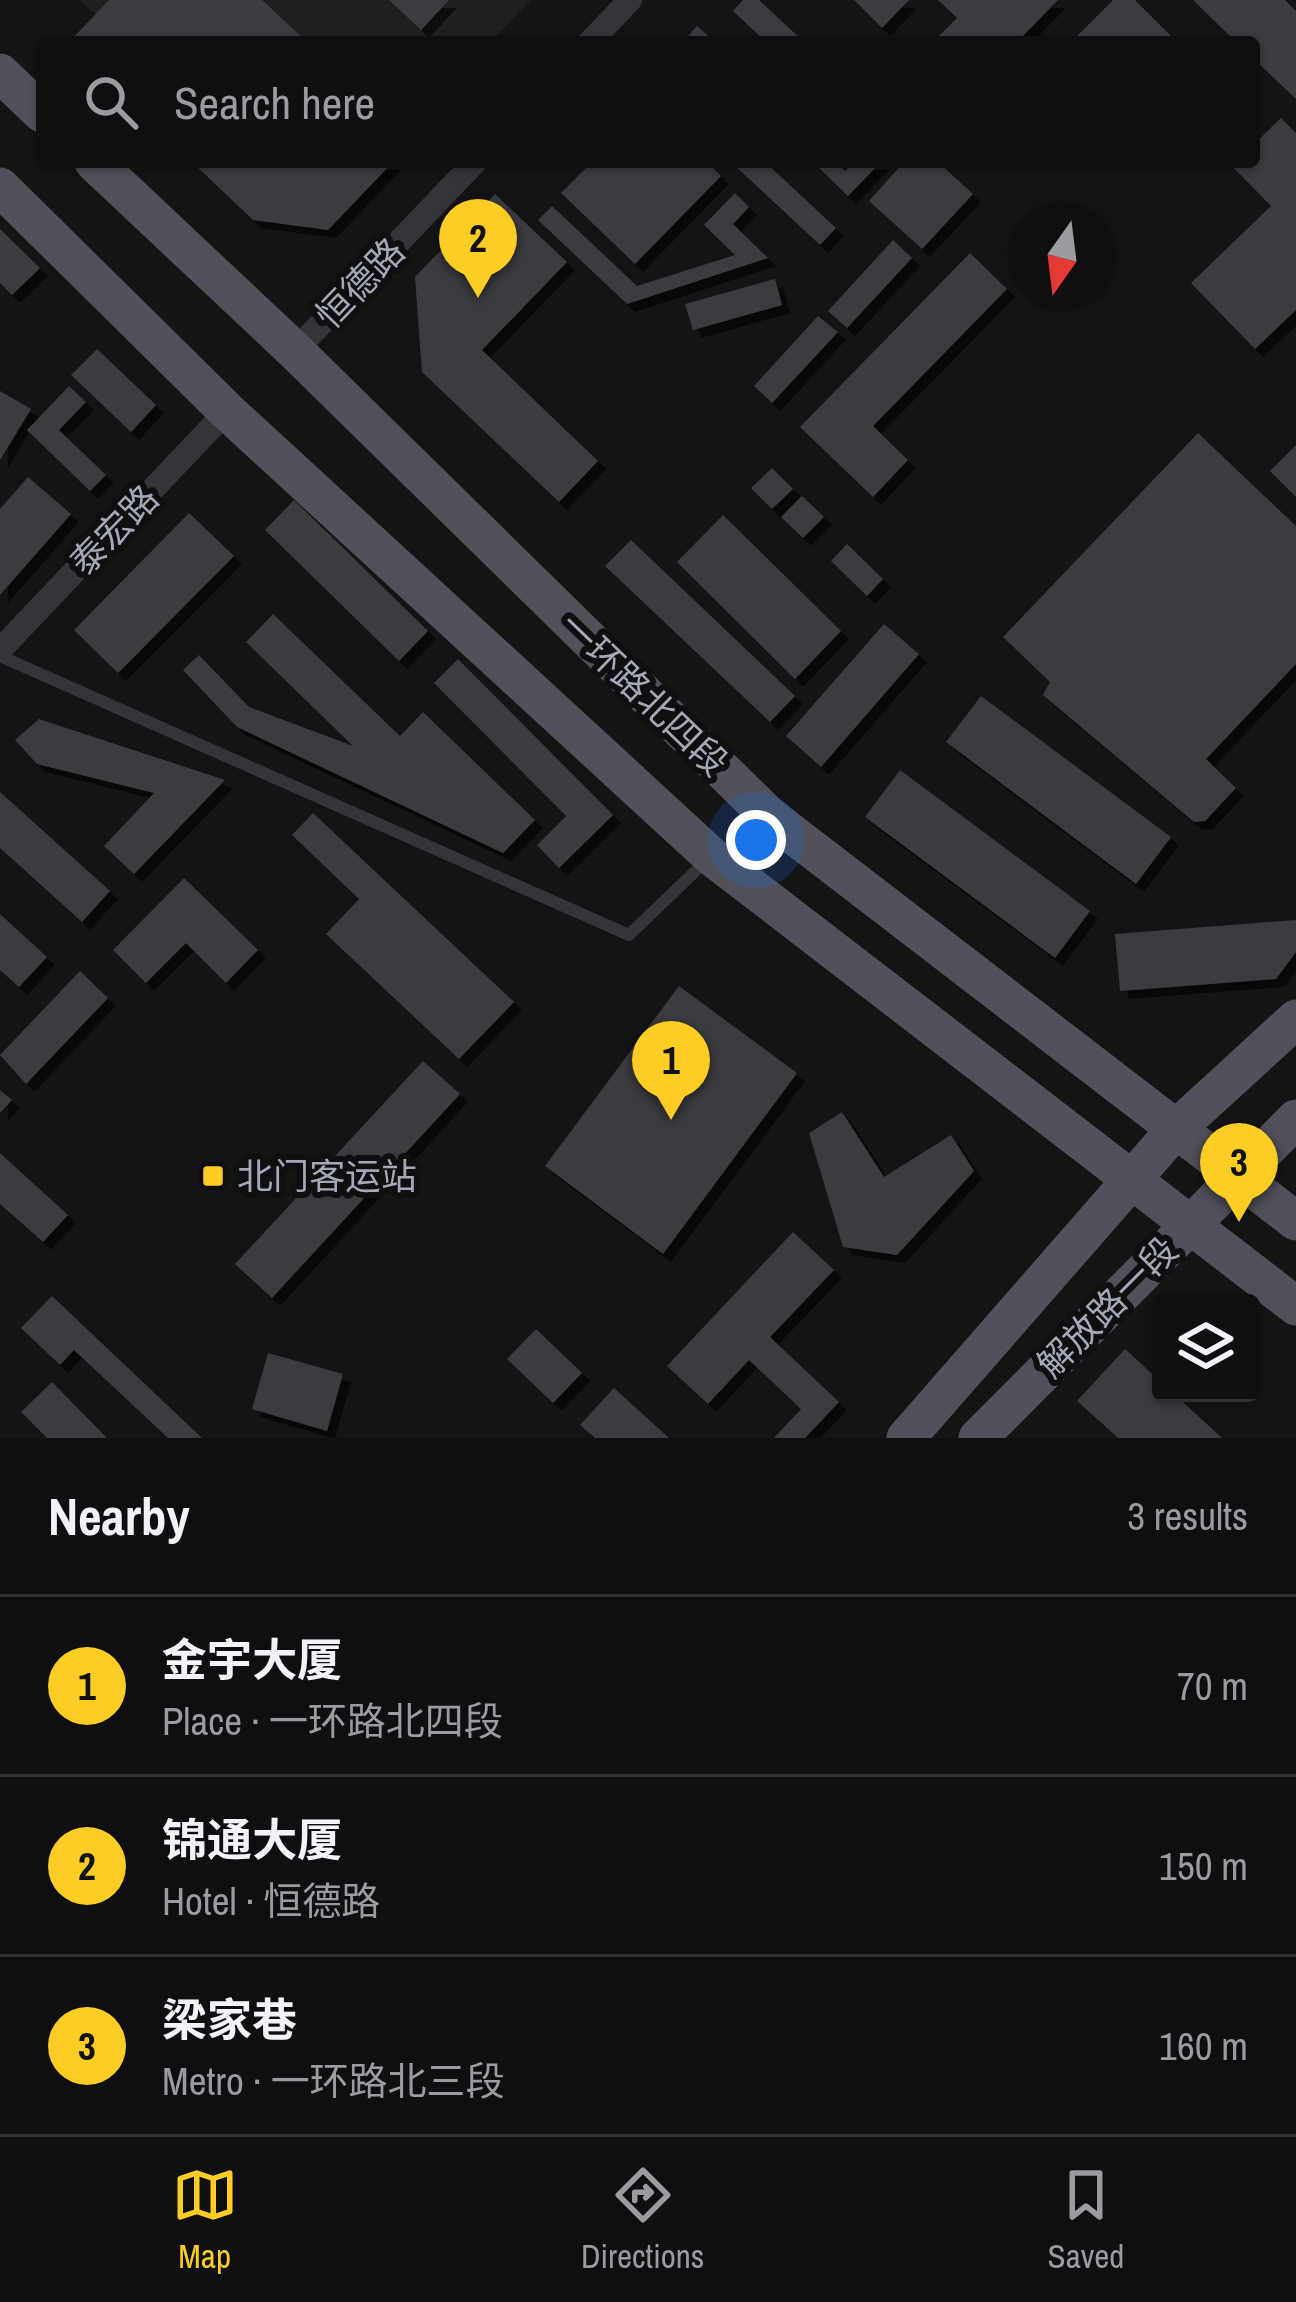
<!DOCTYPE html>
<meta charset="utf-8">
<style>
body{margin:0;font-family:"Archivo Narrow","Noto Sans SC",sans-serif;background:#181719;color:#f1f3f6}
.controls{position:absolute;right:36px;bottom:36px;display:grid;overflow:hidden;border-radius:12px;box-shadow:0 3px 9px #0004}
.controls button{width:108px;height:108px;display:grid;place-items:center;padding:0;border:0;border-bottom:3px solid #2f2e30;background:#0f0e10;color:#f1f3f6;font:60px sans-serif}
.compass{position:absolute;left:1008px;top:204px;width:108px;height:108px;border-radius:50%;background:#0f0e10;box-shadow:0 3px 9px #0004;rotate:194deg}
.you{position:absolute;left:756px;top:840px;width:42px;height:42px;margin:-30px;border:9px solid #fff;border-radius:50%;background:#1a73e8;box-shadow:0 0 0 18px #1a73e833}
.badge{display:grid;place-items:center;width:78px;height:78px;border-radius:50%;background:#fdcd23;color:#111;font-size:39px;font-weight:700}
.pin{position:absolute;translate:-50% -99px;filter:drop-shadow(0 3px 6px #0008)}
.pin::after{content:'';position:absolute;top:63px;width:42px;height:36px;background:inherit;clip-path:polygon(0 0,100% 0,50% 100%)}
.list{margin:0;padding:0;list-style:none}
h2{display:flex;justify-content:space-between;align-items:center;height:156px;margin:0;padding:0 48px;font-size:51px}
h2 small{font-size:39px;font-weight:400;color:#9b9c9f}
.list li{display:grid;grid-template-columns:78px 1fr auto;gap:36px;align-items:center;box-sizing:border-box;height:180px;padding:0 48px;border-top:3px solid #2f2e30}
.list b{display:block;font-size:45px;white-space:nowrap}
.list p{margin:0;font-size:39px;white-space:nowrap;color:#9b9c9f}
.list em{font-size:39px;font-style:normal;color:#9b9c9f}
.icon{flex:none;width:66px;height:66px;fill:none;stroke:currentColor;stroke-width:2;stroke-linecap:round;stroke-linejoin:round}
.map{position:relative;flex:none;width:1296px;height:1438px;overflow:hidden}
.search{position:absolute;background:#0f0e10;box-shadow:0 3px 9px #0004;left:36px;right:36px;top:36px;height:132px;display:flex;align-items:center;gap:30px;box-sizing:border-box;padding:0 42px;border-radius:12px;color:#9b9c9f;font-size:45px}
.sheet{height:696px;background:#0f0e10}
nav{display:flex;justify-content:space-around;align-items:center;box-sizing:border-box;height:168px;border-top:3px solid #2f2e30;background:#0f0e10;font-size:33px;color:#9b9c9f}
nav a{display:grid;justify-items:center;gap:6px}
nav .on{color:#fdcd23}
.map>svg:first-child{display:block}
.built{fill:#201f22}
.building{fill:#3b3b40;filter:url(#shadow)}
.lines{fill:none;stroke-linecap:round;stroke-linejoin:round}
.service{stroke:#34343b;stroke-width:12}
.minor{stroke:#34343b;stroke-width:24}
.primary{stroke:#50515a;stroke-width:39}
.poi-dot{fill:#fdcd23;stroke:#0f0e10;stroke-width:4.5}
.labels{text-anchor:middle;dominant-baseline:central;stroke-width:12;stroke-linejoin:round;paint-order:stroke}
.street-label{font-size:36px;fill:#a4a8b7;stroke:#0f0e10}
.poi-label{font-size:36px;fill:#a4a8b7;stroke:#0f0e10;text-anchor:start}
</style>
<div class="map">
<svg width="1296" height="1438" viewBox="0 0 1296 1438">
<defs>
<filter id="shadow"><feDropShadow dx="8" dy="8" stdDeviation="0" flood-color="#0009"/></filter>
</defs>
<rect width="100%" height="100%" fill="#141315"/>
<path class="built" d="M79,0H531L490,42H128Z"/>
<path class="building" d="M109,0H262L307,42H69Z
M389,0H449L421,30Z
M743,0H759L804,42H766L733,11Z
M854,0H909L882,28Z
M938,0H1058L1017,42H933L957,18Z
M1113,0H1135L1177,42H1071Z
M1193,0H1285L1296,11V99L1254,59V42H1236Z
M697,26L715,42H683Z
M1281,118L1296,133V310L1255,349L1191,283L1271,206L1231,165L1254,162V144Z
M192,162H393L328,230L253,220Z
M592,162H707L721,176L635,264L561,193Z
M731,162H765L836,228L820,245Z
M813,162H835L845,171L854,162H881L848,196Z
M904,162H938L973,194L922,249L869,201Z
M735,193L749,207L733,224L768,258L627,304L538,220L552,206L637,286L735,255L704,225Z
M495,194L567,262L482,350L598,461L559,502L422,372L415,277Z
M0,229L40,268L12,295L0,283Z
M893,240L912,258L847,328L828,311Z
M970,253L1007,289L873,426L908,460L873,497L800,427Z
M775,279L782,305L693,330L685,304Z
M818,316L838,332L772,403L754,386Z
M97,349L156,405L131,432L71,375Z
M69,386L86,402L59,430L106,475L90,491L27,430Z
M0,391L31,409L0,460Z
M1198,433L1296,526V664L1206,759L1236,788L1205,821L1194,822L1043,695L1050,682L1003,637Z
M1296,445V497L1270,471Z
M772,468L793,489L772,509L751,488Z
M28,477L71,514L0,595V509Z
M802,496L824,517L803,538L781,517Z
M294,500L428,631L399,661L265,530Z
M189,513L234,556L118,673L74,630Z
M723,515L841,631L795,679L677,562Z
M631,540L795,696L770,722L605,566Z
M847,544L883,579L867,596L831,561Z
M273,614L400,736L423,712L535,820L503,853L237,727L183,670L199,655L249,707L353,746L246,642Z
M884,624L919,654L821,767L786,736Z
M458,659L613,815L559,868L537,845L566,816L434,683Z
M981,696L1171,837L1136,884L946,742Z
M39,719L225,780L134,874L104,846L154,793L37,764L15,740Z
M900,770L1090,911L1055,958L865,817Z
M0,792L110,891L82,922L0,848Z
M313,813L514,1002L459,1059L326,934L359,899L292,835Z
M184,878L258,950L226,983L186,943L146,983L113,950Z
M0,914L47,957L19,987L0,970Z
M1296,920V952L1276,979L1120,991L1115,934Z
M80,971L108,998L26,1084L0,1055Z
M679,986L797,1073L663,1254L545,1166Z
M423,1061L460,1094L272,1298L235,1264Z
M0,1090L12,1100L0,1113Z
M842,1112L884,1177L951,1135L974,1171L897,1255L843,1247L809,1133Z
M0,1153L68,1215L43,1242L0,1204Z
M793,1232L834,1270L770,1337L839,1402L805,1438H774L801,1409L749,1360L708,1404L667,1366Z
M52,1296L202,1438H168L74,1350L60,1365L21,1328Z
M536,1329L582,1373L553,1403L507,1359Z
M1125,1349L1161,1382V1393H1173L1222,1438H1118L1077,1401Z
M268,1353L343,1374L327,1431L252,1409Z
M52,1382L107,1438H47L21,1412Z
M614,1388L669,1438H595L580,1425Z"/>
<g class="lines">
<path class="service" d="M0,656L629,935L706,861"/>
<path class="minor" d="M590,42L630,0
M295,351L475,162
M0,650L227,411"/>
<path class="primary" d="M0,73L42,113
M94,162L295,351L769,816L1296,1221
M0,187L227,411L711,856L1296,1306
M906,1438L1176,1129L1296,1019
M978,1438L1296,1119"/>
</g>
<rect class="poi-dot" x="201" y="1164" width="24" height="24" rx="6"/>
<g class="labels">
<g class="street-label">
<text transform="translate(360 283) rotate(-46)">恒德路</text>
<text transform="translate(114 530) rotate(-46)">泰宏路</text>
<text transform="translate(644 694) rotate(44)">一环路北四段</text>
<text transform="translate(1107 1307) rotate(-45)">解放路一段</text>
</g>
<g class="poi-label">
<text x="237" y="1176">北门客运站</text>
</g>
</g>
</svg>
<div class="controls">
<button><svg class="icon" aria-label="layers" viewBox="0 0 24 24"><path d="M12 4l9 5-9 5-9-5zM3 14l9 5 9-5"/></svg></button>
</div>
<svg class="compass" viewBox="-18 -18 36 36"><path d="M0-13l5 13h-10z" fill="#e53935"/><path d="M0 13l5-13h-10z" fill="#9b9c9f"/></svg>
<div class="you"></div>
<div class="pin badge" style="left:671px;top:1120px">1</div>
<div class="pin badge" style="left:478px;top:298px">2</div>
<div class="pin badge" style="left:1239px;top:1222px">3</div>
<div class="search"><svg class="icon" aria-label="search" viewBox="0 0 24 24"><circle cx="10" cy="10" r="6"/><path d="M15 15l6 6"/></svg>Search here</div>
</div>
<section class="sheet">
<h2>Nearby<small>3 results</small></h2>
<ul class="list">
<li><span class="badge">1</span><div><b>金宇大厦</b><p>Place · 一环路北四段</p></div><em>70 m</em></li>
<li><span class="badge">2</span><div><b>锦通大厦</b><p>Hotel · 恒德路</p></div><em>150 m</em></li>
<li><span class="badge">3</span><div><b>梁家巷</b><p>Metro · 一环路北三段</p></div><em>160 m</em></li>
</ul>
</section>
<nav>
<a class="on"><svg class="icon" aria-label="map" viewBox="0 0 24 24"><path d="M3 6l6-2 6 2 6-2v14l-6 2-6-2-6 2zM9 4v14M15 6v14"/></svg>Map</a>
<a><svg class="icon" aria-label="directions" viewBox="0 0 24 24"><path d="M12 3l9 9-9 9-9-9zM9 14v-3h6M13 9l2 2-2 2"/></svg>Directions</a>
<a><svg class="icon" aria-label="saved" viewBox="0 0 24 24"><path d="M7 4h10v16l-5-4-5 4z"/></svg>Saved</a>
</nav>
